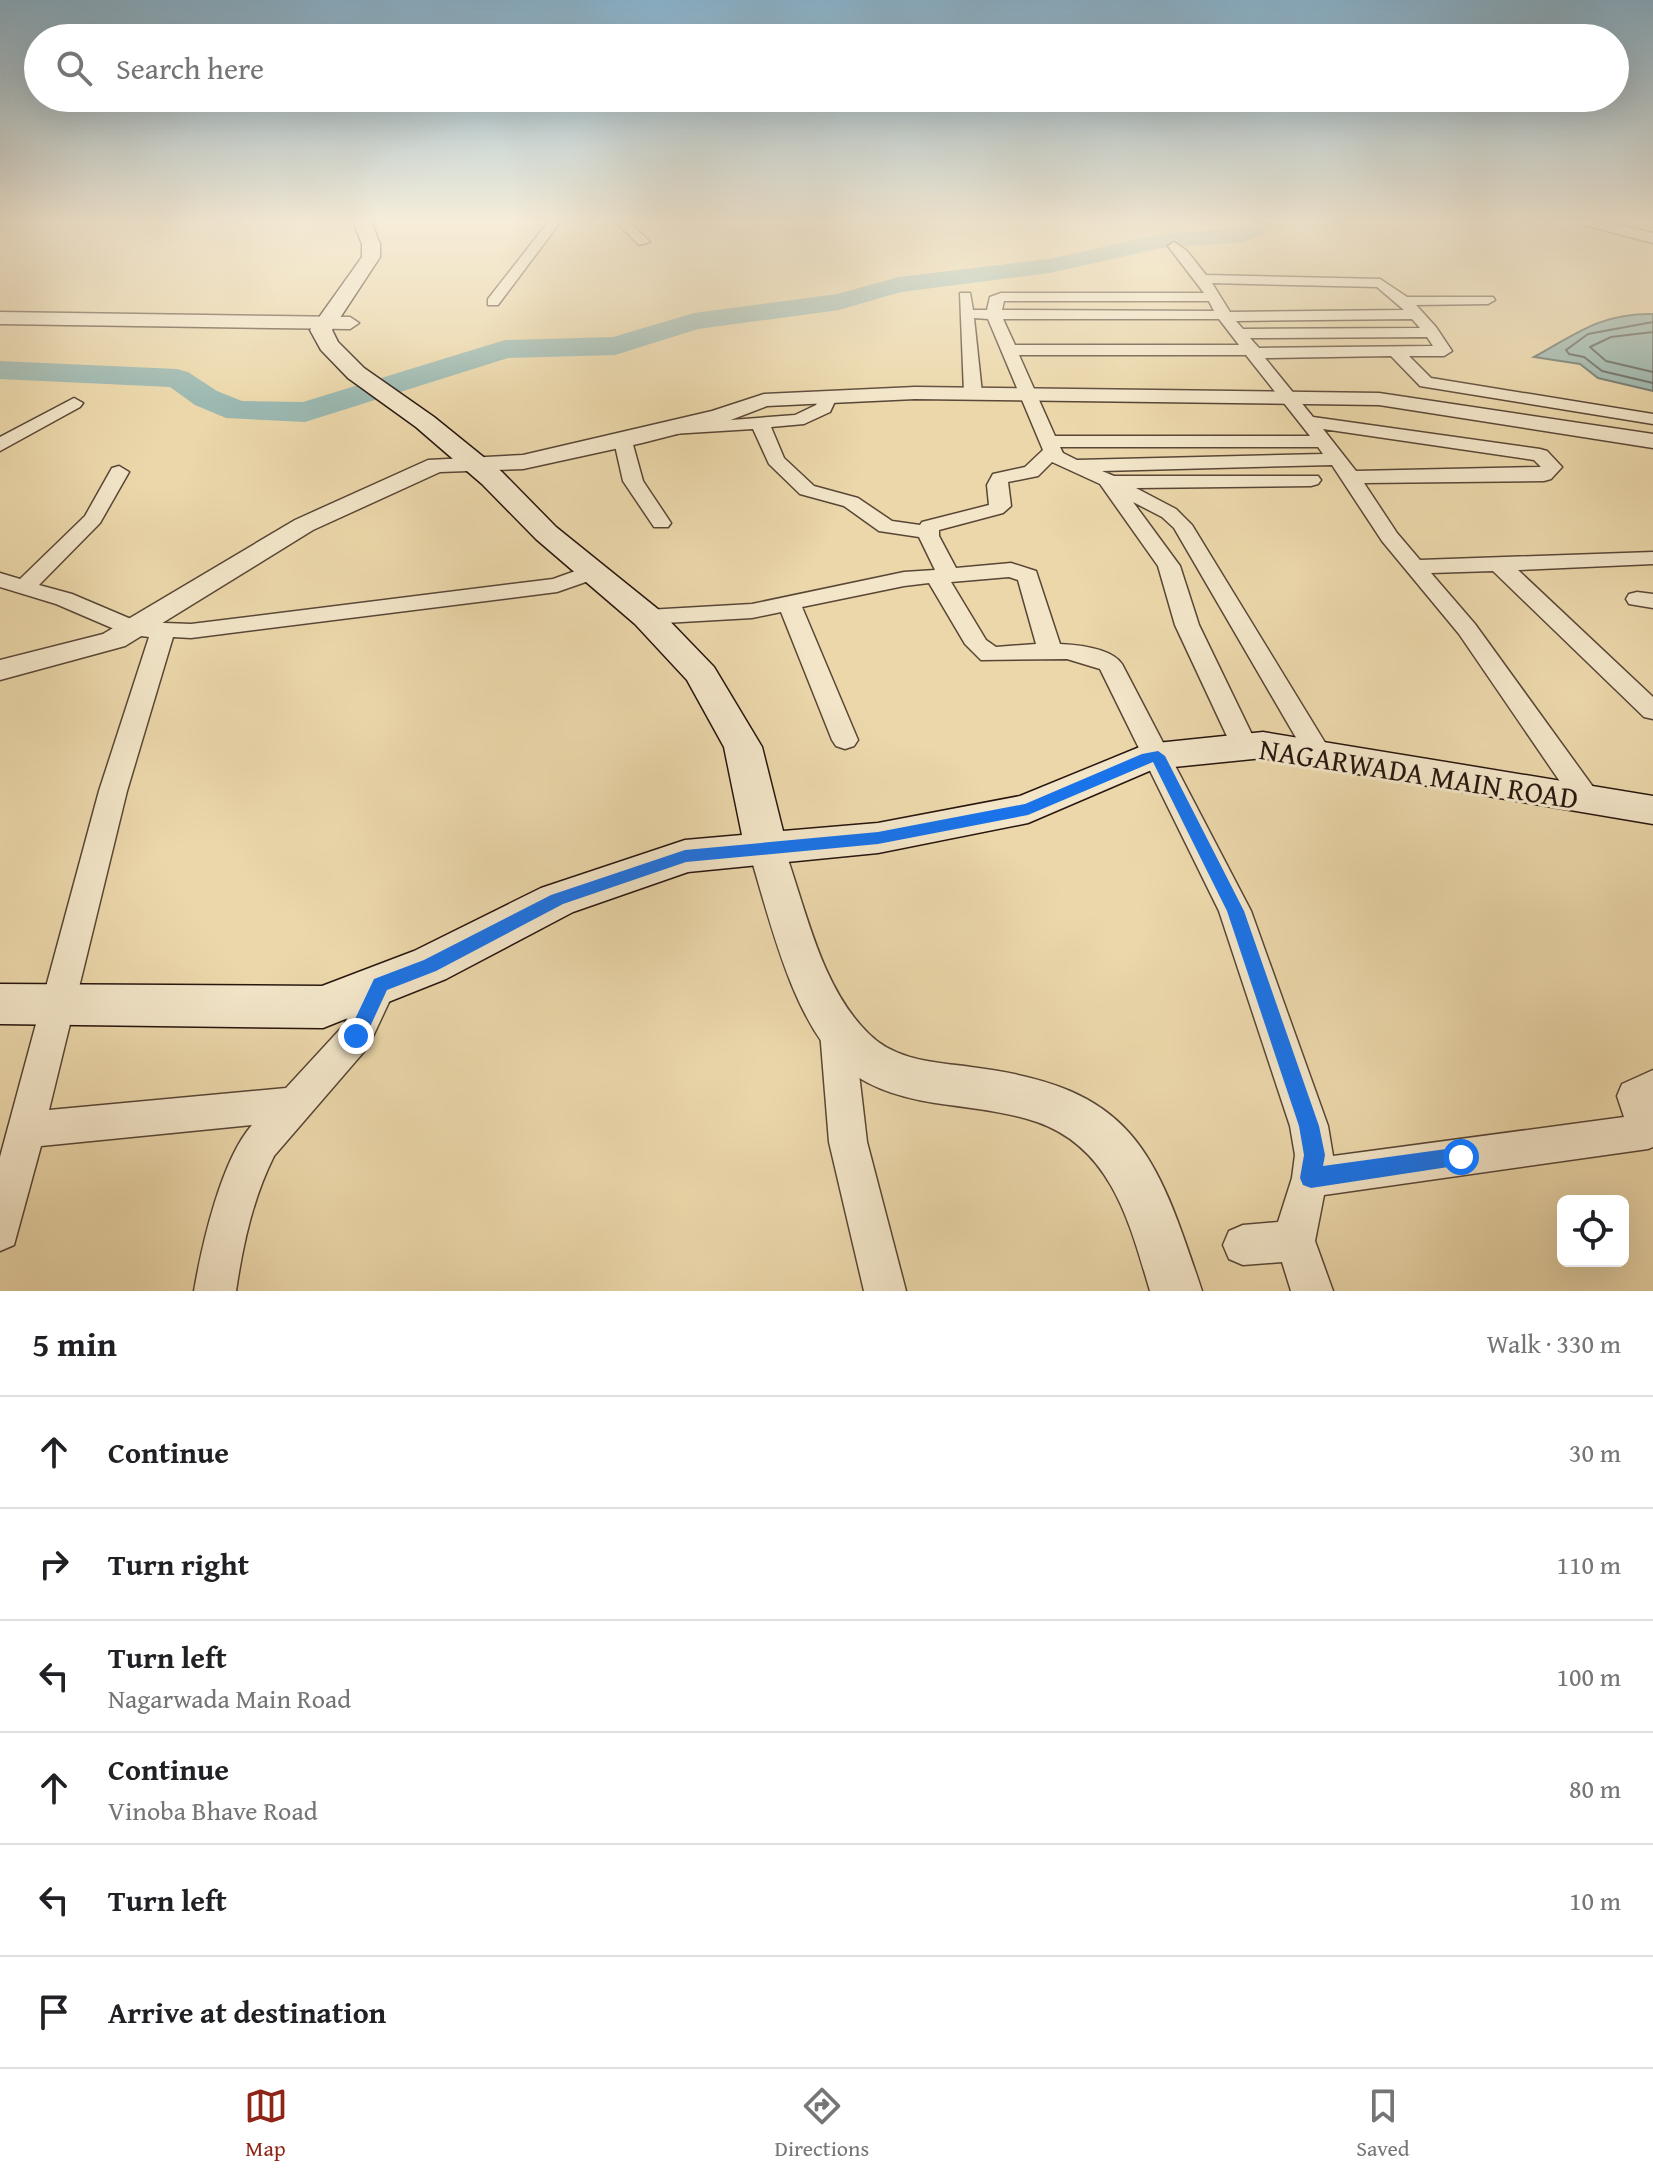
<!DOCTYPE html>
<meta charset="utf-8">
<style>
body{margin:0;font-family:"Gentium Book Plus",serif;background:#f2f2f2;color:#202124}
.controls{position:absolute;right:24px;bottom:24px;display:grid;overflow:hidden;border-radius:12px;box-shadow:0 8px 32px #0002}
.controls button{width:72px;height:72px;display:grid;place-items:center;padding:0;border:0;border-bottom:2px solid #e0e0e0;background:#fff;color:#202124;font:40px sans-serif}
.stop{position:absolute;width:24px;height:24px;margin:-18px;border:6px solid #1a73e8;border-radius:50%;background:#fff}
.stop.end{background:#1a73e8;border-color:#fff;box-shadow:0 2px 8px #0008}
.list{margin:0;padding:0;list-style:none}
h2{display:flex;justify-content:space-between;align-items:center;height:104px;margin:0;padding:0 32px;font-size:34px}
h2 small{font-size:26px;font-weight:400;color:#757577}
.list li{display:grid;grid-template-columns:52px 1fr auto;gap:24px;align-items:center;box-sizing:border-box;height:112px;padding:0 32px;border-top:2px solid #e0e0e0}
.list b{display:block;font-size:30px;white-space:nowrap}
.list p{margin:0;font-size:26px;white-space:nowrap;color:#757577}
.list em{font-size:26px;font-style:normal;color:#757577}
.icon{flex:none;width:44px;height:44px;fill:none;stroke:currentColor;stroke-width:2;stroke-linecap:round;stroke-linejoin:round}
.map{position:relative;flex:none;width:1653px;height:1291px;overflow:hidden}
.search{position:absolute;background:#fff;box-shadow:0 8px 32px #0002;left:24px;right:24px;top:24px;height:88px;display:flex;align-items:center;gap:20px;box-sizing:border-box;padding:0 28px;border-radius:44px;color:#757577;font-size:30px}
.sheet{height:776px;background:#fff}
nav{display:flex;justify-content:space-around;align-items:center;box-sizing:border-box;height:112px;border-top:2px solid #e0e0e0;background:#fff;font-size:22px;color:#757577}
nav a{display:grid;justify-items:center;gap:4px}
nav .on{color:#8f2418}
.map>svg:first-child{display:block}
.water{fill:#9bb8b1;stroke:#6d7770;stroke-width:2}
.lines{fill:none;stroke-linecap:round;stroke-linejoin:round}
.shore{stroke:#626760;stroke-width:2}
.river{fill:#9bb8b1;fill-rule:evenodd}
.minor-casing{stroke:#594636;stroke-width:3}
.tertiary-casing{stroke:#594636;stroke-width:3}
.secondary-casing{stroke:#28160f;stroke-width:3}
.minor{fill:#f2e5c8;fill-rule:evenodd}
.tertiary{fill:#f2e5c8;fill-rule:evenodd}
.secondary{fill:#f2e5c8;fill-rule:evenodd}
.route{fill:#1a73e8}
.labels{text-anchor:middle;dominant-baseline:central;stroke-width:6;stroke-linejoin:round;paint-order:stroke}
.street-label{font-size:30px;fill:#28160f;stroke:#f2e5c8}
</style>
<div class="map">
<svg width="1653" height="1291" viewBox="0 0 1653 1291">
<rect width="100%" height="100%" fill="#ebd7aa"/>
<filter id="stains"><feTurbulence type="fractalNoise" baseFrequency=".0025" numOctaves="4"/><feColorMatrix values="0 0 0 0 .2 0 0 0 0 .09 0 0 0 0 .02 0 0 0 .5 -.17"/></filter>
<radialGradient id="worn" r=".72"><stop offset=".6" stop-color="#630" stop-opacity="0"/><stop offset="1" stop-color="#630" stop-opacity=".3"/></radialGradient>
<path class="water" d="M1653,314V391L1598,378L1580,364L1534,357C1576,334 1601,313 1653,314Z"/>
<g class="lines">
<path class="shore" d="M1653,322L1588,334L1566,350L1569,354L1584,357L1602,371L1653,383
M1653,332L1611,337L1590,347L1606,361L1653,372"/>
<path class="river" d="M1252,221H1274L1266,233L1244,242L1162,248L1049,273L901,292L839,310L698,329L615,355L508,358L305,422L226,418L195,405L170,387L0,379V361L177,369L188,372L217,391L242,401L303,402L505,340L613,337L694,313L837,294L899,277L1049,259L1162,234L1239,228Z"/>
<defs>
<path id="minor" d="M549,221H561L498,305H488V299Z
M615,221H628L650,242L639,245Z
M1174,242L1187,251L1206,275L1380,279L1407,297H1493L1495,300L1488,304L1416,305L1436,327L1452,351L1444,356H1409L1431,378L1653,414V424L1426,387L1420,386L1391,356L1265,358L1313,417L1540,449L1547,451L1562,467L1551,479L1544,481L1364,483L1397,533L1420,560L1653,552V564L1518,570L1653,697V719L1644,717L1493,571L1431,573L1475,624L1596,791L1600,798L1596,805L1586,808L1576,805L1459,634L1382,541L1332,465L1102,471L1114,476H1318L1321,480L1318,484L1311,486L1136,488L1176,509L1192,525L1332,754L1329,760L1319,763L1309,760L1174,528L1162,517L1133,502L1180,566L1199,625L1258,747L1254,753L1245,756L1236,753L1232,747L1175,625L1158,566L1100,484L1052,462L1038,476L1008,482L1011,506L1003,513L939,530V536L956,568L1011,563L1036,571L1060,644C1079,645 1111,648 1122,664L1251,911L1328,1126L1333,1156L1624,1117L1617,1096L1622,1084L1653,1070V1147L1648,1149L1324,1195L1315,1241L1333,1291H1291L1282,1262L1243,1265L1229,1259L1223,1245L1229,1231L1243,1225L1278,1222L1292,1178L1295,1155L1290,1126L1219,911L1100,669L1067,659L981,660L965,644L929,583L904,586L802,607L858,740L854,746L845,749L836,746L832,740L781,612L752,618L647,624L639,622L635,617L639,612L647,610L752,604L904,572L935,570L919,537L879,531L844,506L800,494L769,464L753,429L672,434L666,433L663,429L666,425L795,415L816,405L822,393L828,392L837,397L830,412L804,424L771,427L784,458L814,486L858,498L892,521L920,525L922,522L989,505L987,485L993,474L1025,467L1043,450L988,319L974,318L982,393L973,398L964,393L960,293H970L973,310H987L990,297L1001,293H1204L1168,246ZM1212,283L1377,287L1404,310L1230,312ZM1209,301L1214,311L1002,310L1004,301ZM1003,319H1219L1239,345H1015ZM1412,319L1420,328L1243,329L1236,321ZM1427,337L1433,346L1259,348L1250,338ZM1019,355H1246L1310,436H1055ZM1323,429L1534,460L1541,467L1356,471ZM1060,447H1318L1323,454L1077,460L1063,453ZM1009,577L1018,580L1036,644L996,647L986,640L951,582Z
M74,398L83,403L80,407L0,451V437Z
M623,435L632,441L643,481L671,523L668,527H654L623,481L614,441Z
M119,466L129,472L100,523L39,585L72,594L138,622L191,624L553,579L592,565L603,572L600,577L557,592L191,638L173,637L127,791L49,1110L286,1088L344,1025L368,975L380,971L392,975L397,985L368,1047L274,1156C253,1198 243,1244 236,1291H194C202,1245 221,1160 252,1125L41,1146L14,1245L0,1251V1157L99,791L149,637L126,634L56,604L0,587V573L20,579L85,516L112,468Z
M1637,592L1653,594V608L1629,604L1626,599L1629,594Z
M837,1016L849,1020L854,1031L867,1142L906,1291H864L829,1142L820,1031L825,1020Z"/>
<path id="tertiary" d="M1577,221H1603L1653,233V243L1580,224Z
M0,312L350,317L359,323L350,329L0,324Z
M915,387L1379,393L1653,434V448L1379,405L915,399L767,406L728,421L642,443L523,469L440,472L313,530L125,646L0,680V660L103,634L295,520L428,460L523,455L712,411L764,394Z
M766,834L779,838L784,848C806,909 821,988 869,1034C896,1061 935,1062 971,1067C1133,1087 1155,1149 1202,1291H1150C1130,1224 1112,1148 1037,1122C1004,1111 969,1108 935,1103C902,1098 865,1087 841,1064C791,1018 768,912 748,848L753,838Z"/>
<path id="secondary" d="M353,221H371L380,244V257L332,330L338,342L364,368L434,417L502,472L556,527L659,610L714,667L762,747L783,831L878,823L1020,796L1147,744L1263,732L1653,796V824L1263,758L1154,769L1028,823L878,853L688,872L573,912L446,979L323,1028L0,1024V984L322,986L414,951L541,888L685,840L742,835L724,747L687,680L635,624L536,539L482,484L416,427L348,378L321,350L310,330L362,257V244Z"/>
</defs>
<use href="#minor" class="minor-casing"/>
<use href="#tertiary" class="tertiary-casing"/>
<use href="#secondary" class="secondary-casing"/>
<use href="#minor" class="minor"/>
<use href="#tertiary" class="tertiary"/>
<use href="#secondary" class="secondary"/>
</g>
<linearGradient id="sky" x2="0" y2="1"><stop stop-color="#89b6d2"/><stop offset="0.55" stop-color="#f6edd9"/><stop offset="1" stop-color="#f6edd9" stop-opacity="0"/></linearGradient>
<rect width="1653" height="402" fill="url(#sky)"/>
<path class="route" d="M1158,751L1165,756L1244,911L1319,1126L1325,1155L1323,1166L1461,1147L1468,1150L1471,1157L1468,1164L1311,1188L1303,1185L1300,1178L1304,1155L1299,1126L1227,911L1153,762L1028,815L878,844L686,862L563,904L436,971L387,990L363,1042L356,1044L349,1042L347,1036L374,979L424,960L551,895L685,850L878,832L1025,804L1142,754Z"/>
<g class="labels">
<g class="street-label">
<text transform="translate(1419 773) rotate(9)">NAGARWADA MAIN ROAD</text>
</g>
</g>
<rect width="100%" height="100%" filter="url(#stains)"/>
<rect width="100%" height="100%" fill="url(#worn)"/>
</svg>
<div class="controls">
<button><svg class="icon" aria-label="locate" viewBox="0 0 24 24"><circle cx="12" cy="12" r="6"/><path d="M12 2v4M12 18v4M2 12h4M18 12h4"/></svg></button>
</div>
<div class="stop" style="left:1461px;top:1157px"></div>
<div class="stop end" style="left:356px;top:1036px"></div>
<div class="search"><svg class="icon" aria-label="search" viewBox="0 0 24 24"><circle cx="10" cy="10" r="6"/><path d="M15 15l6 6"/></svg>Search here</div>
</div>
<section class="sheet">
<h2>5 min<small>Walk · 330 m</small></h2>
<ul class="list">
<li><svg class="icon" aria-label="ahead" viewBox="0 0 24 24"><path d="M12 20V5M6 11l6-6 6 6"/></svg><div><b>Continue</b></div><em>30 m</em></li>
<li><svg class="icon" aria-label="right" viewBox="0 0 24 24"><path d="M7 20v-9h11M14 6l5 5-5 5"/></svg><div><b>Turn right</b></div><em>110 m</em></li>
<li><svg class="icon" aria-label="left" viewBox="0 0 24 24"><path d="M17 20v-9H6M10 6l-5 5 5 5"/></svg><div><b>Turn left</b><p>Nagarwada Main Road</p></div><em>100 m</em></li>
<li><svg class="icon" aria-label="ahead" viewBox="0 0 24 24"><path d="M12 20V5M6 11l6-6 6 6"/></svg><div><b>Continue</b><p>Vinoba Bhave Road</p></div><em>80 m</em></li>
<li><svg class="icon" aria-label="left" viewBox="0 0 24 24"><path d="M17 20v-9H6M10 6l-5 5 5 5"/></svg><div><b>Turn left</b></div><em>10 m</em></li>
<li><svg class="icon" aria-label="arrive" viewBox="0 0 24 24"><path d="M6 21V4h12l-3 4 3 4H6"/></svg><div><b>Arrive at destination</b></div></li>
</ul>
</section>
<nav>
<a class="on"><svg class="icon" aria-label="map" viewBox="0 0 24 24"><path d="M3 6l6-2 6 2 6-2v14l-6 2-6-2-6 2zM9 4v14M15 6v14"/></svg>Map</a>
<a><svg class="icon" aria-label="directions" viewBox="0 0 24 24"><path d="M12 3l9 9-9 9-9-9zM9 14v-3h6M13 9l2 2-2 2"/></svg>Directions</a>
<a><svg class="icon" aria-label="saved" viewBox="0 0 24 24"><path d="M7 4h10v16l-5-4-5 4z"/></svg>Saved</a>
</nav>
